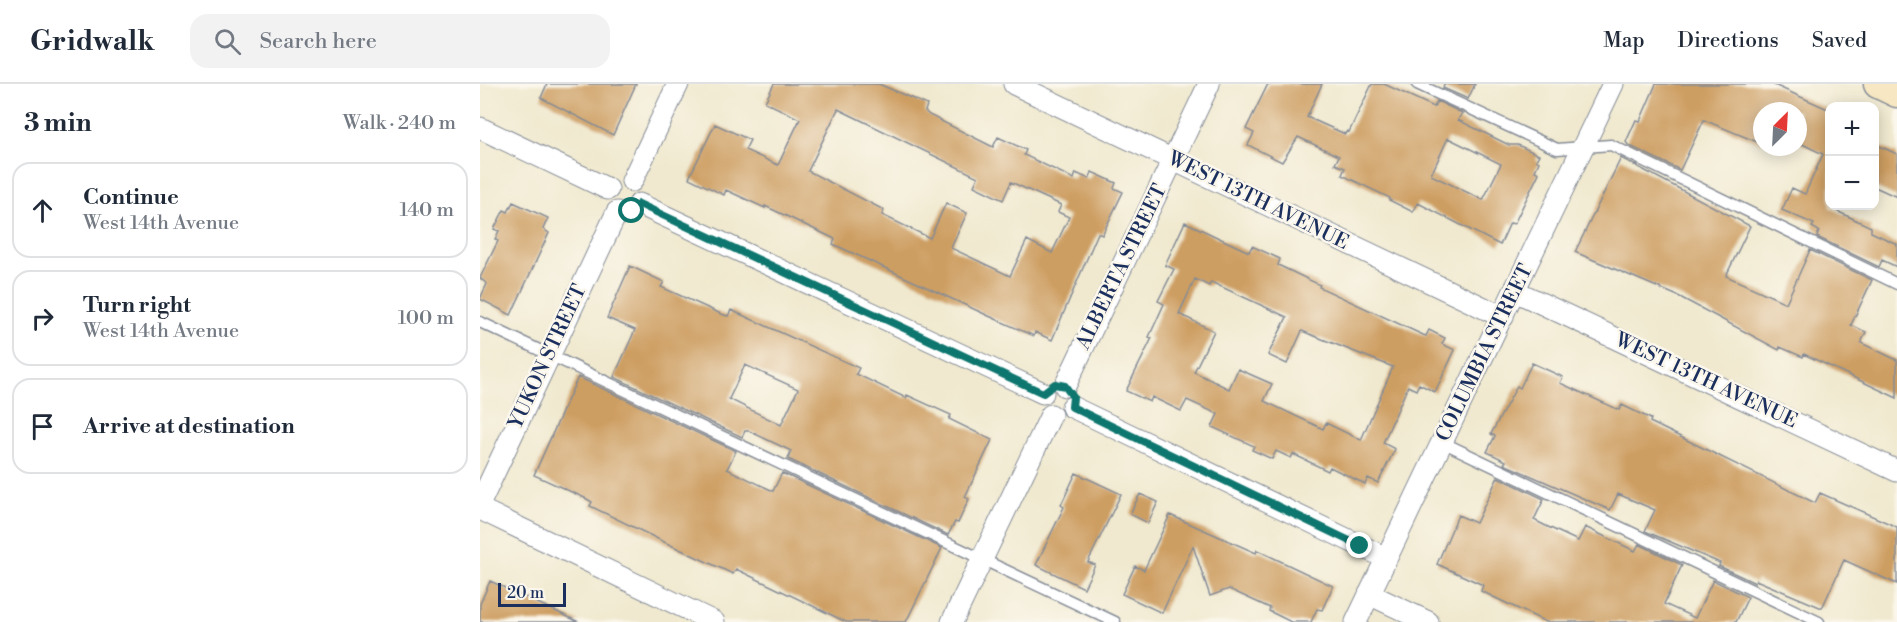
<!DOCTYPE html>
<meta charset="utf-8">
<style>
body{margin:0;font-family:"Libre Bodoni",serif;background:#f2f2f3;color:#1f2937}
.controls{position:absolute;right:18px;top:18px;display:grid;overflow:hidden;border-radius:12px;box-shadow:0 3px 15px #0003}
.controls button{width:54px;height:54px;display:grid;place-items:center;padding:0;border:0;border-bottom:2px solid #e0e1e3;background:#fff;color:#1f2937;font:30px sans-serif}
.compass{position:absolute;left:1273px;top:18px;width:54px;height:54px;border-radius:50%;background:#fff;box-shadow:0 3px 15px #0003;rotate:24deg}
.scale{position:absolute;left:18px;bottom:15px;width:68px;box-sizing:border-box;padding-left:6px;border:3px solid #1b2f5e;border-top:0;font-size:16px;line-height:21px;white-space:nowrap;color:#1b2f5e;-webkit-text-stroke:4px #fbf7ec;paint-order:stroke}
.stop{position:absolute;width:18px;height:18px;margin:-14px;border:4px solid #0f766e;border-radius:50%;background:#fff}
.stop.end{background:#0f766e;border-color:#fff;box-shadow:0 2px 6px #0008}
.list{margin:0;padding:0;list-style:none}
h2{display:flex;justify-content:space-between;align-items:center;height:78px;margin:0;padding:0 24px;font-size:26px}
h2 small{font-size:20px;font-weight:400;color:#747a83}
.list li{display:grid;grid-template-columns:39px 1fr auto;gap:18px;align-items:center;box-sizing:border-box;height:96px;margin:0 12px 12px;padding:0 12px;border:2px solid #e0e1e3;border-radius:18px}
.list b{display:block;font-size:22px;white-space:nowrap}
.list p{margin:0;font-size:20px;white-space:nowrap;color:#747a83}
.list em{font-size:20px;font-style:normal;color:#747a83}
.icon{flex:none;width:33px;height:33px;fill:none;stroke:currentColor;stroke-width:2;stroke-linecap:round;stroke-linejoin:round}
.map{position:relative;flex:none;width:1417px;height:538px;overflow:hidden}
header{display:flex;align-items:center;gap:36px;box-sizing:border-box;height:84px;padding:0 30px;background:#fff;border-bottom:2px solid #e0e1e3}
header strong{font-size:28px}
nav{display:flex;gap:33px;margin-inline-start:auto;font-size:21px}
.search{width:420px;height:54px;background:#f2f2f3;display:flex;align-items:center;gap:15px;box-sizing:border-box;padding:0 21px;border-radius:18px;color:#747a83;font-size:22px}
main{display:flex}
aside{flex:1;background:#fff}
.map>svg:first-child{display:block}
.building{fill:#cd9e62;fill-rule:evenodd}
.lines{fill:none;stroke-linecap:round;stroke-linejoin:round}
.lane-casing{stroke:#868c96;stroke-width:13}
.street-casing{stroke:#868c96;stroke-width:23}
.secondary-casing{stroke:#868c96;stroke-width:31}
.lane{stroke:#fff;stroke-width:10}
.street{stroke:#fff;stroke-width:21}
.secondary{stroke:#f7e8c3;stroke-width:28}
.route{stroke:#0f766e;stroke-width:8}
.labels{text-anchor:middle;dominant-baseline:central;stroke-width:5;stroke-linejoin:round;paint-order:stroke}
.street-label{font-size:20px;fill:#1b2f5e;stroke:#fbf7ec}
</style>
<header>
<strong>Gridwalk</strong>
<div class="search"><svg class="icon" aria-label="search" viewBox="0 0 24 24"><circle cx="10" cy="10" r="6"/><path d="M15 15l6 6"/></svg>Search here</div>
<nav><a>Map</a><a>Directions</a><a>Saved</a></nav>
</header>
<main>
<aside>
<h2>3 min<small>Walk · 240 m</small></h2>
<ul class="list">
<li><svg class="icon" aria-label="ahead" viewBox="0 0 24 24"><path d="M12 20V5M6 11l6-6 6 6"/></svg><div><b>Continue</b><p>West 14th Avenue</p></div><em>140 m</em></li>
<li><svg class="icon" aria-label="right" viewBox="0 0 24 24"><path d="M7 20v-9h11M14 6l5 5-5 5"/></svg><div><b>Turn right</b><p>West 14th Avenue</p></div><em>100 m</em></li>
<li><svg class="icon" aria-label="arrive" viewBox="0 0 24 24"><path d="M6 21V4h12l-3 4 3 4H6"/></svg><div><b>Arrive at destination</b></div></li>
</ul>
</aside>
<div class="map">
<svg width="1417" height="538" viewBox="0 0 1417 538">
<rect width="100%" height="100%" fill="#fbf7ec"/>
<filter id="ink" filterUnits="userSpaceOnUse"><feTurbulence type="fractalNoise" baseFrequency=".0167" numOctaves="2"/><feDisplacementMap in="SourceGraphic" scale="12" xChannelSelector="R" yChannelSelector="G"/><feConvolveMatrix kernelMatrix="1 2 1 2 8 2 1 2 1" color-interpolation-filters="sRGB"/></filter>
<filter id="wash" filterUnits="userSpaceOnUse"><feTurbulence type="fractalNoise" baseFrequency=".008" numOctaves="4" result="noise"/><feDisplacementMap in="SourceGraphic" scale="24" xChannelSelector="R" yChannelSelector="G"/><feGaussianBlur stdDeviation="1.35" result="paint"/><feColorMatrix in="noise" values="0 0 0 0 0 0 0 0 0 0 0 0 0 0 0 0 0 1.4 0 .05"/><feComposite in="paint" operator="in"/></filter>
<g filter="url(#wash)">
<rect width="100%" height="100%" fill="#f0e9cf"/>
<g id="blocks">
<path class="building" d="M67,0H156L133,51L61,14Z
M294,0H399L447,21L445,27L449,31L513,63L518,53L546,66L544,71L594,95L596,89L609,95L612,88L636,99L634,104L643,108L622,151L618,149L572,256L555,248L554,252L511,233L353,160L355,155L285,122V124L246,106L244,111L209,94L235,40L270,56L265,66L298,81L320,35L285,18ZM358,25L498,93L494,102L523,116L531,98L581,121L578,128L589,133L572,169L547,156L530,192L471,164L487,129L466,119L450,154L402,131L404,126L328,87Z
M788,0H842L827,33L865,50L867,47L869,48L892,0H904L954,23L957,17L982,29L978,36L1029,61H1038L1059,71L1056,76L1059,78L1055,87L1059,89L1034,140L1030,139L1020,161L938,119L933,128L909,116L910,114L862,91L865,84L855,80L859,72L818,53L802,78L768,61L774,49L766,45ZM968,54L1021,80L1003,116L951,91Z
M964,0H995L988,15L963,4Z
M1176,0H1292L1350,26V124L1391,143V148L1417,160V183L1402,176L1399,183L1337,153L1339,147L1332,143L1334,140L1302,126L1312,104L1325,110L1343,70L1318,58V27H1282V60L1224,36L1200,86L1148,61L1146,58L1156,36L1160,37Z
M1395,60L1417,70V113L1395,103Z
M1141,74L1270,142L1246,192L1306,219L1330,166L1392,196L1371,241L1386,248L1381,259L1417,276V314L1324,270L1323,273L1300,263L1299,266L1198,212L1095,168Z
M33,118L68,134L63,145L69,149L31,231L0,215L7,200L0,194L18,157L15,155L19,147L14,145L24,126L28,128Z
M705,138L769,168L772,162L800,175L798,181L840,201L839,203L943,251L946,252L949,246L965,254L962,260L975,266L955,308L939,300L936,306L928,302L903,359L915,365L898,399L888,394L885,400L850,383L848,387L813,370L811,374L796,367L792,375L772,366L774,362L732,343L738,330L707,316L701,327L672,313L670,318L646,307L672,254L669,253L684,220L678,217L694,185L685,181ZM715,195L729,202L731,198L807,233L788,271L807,280L822,247L913,283L881,356L846,339L843,345L784,317L792,300L758,285L749,305L714,288L734,247L699,230Z
M150,182L184,198L181,203L241,230L248,232L251,226L379,284L376,290L426,314L427,311L471,331L469,335L512,356L485,413L489,415L478,439L475,438L468,451L308,375L311,367L269,347H265L262,353L134,293L155,246L127,234ZM265,281L318,305L301,341L249,315Z
M1052,279L1083,293L1080,299L1139,326L1142,321L1171,335L1170,338L1335,419L1340,409L1417,443V500L1364,476L1342,524L1276,496L1275,499L1239,482L1240,479L1165,447L1175,426L1138,410L1130,426L1024,380L1026,377L1007,368L1015,352L1011,350L1037,302L1040,304Z
M98,293L256,367L247,385L293,407L302,389L462,464L426,538H366L256,485L253,490L182,457L110,422L112,418L107,415L54,391Z
M596,389L641,410L608,478L615,481L604,504L556,481L584,423L581,421Z
M1018,393L1064,415L1054,436L1066,442L1098,457L1105,443L1155,467L1159,460L1202,481L1184,520L1215,534L1233,496L1268,513L1256,538H1066L1001,507L1003,501L957,480L978,431L996,439Z
M660,410L678,418L668,439L650,430Z
M690,431L776,469L777,466L853,502L842,526L837,525L831,538H811L789,527L790,524L749,505L730,512L713,462L682,529L642,510L655,482L664,486Z
M10,497L99,538H0V520Z"/>
</g>
</g>
<g filter="url(#ink)">
<use href="#blocks" fill-opacity="0" stroke="#868c96" stroke-width="1.5"/>
<g class="lines">
<defs>
<path id="lane" d="M937,0L1077,65L1131,61L1417,200
M0,238L635,538
M962,358L1339,538"/>
<path id="street" d="M534,0L1023,233
M0,44L128,105
M152,97L198,0
M159,120L563,309
M1035,207L1417,387
M585,302L729,0
M592,323L906,474
M0,419L137,128
M0,425L234,538
M889,510L948,538
M472,538L571,331
M876,538L1133,0"/>
<path id="secondary" d="M1398,0L1417,9"/>
</defs>
<use href="#lane" class="lane-casing"/>
<use href="#street" class="street-casing"/>
<use href="#secondary" class="secondary-casing"/>
<use href="#lane" class="lane"/>
<use href="#street" class="street"/>
<use href="#secondary" class="secondary"/>
</g>
</g>
<g class="lines" filter="url(#ink)">
<path class="route" d="M152,127L159,120L563,309L575,300L585,302L593,313L592,323L880,462"/>
</g>
<g class="labels">
<g class="street-label">
<text transform="translate(778 117) rotate(26)">WEST 13TH AVENUE</text>
<text transform="translate(642 183) rotate(-64)">ALBERTA STREET</text>
<text transform="translate(1005 269) rotate(-64)">COLUMBIA STREET</text>
<text transform="translate(68 273) rotate(-65)">YUKON STREET</text>
<text transform="translate(1226 297) rotate(25)">WEST 13TH AVENUE</text>
</g>
</g>
</svg>
<div class="controls">
<button>+</button>
<button>−</button>
</div>
<svg class="compass" viewBox="-18 -18 36 36"><path d="M0-13l5 13h-10z" fill="#e53935"/><path d="M0 13l5-13h-10z" fill="#747a83"/></svg>
<div class="scale">20 m</div>
<div class="stop" style="left:152px;top:127px"></div>
<div class="stop end" style="left:880px;top:462px"></div>
</div>
</main>
